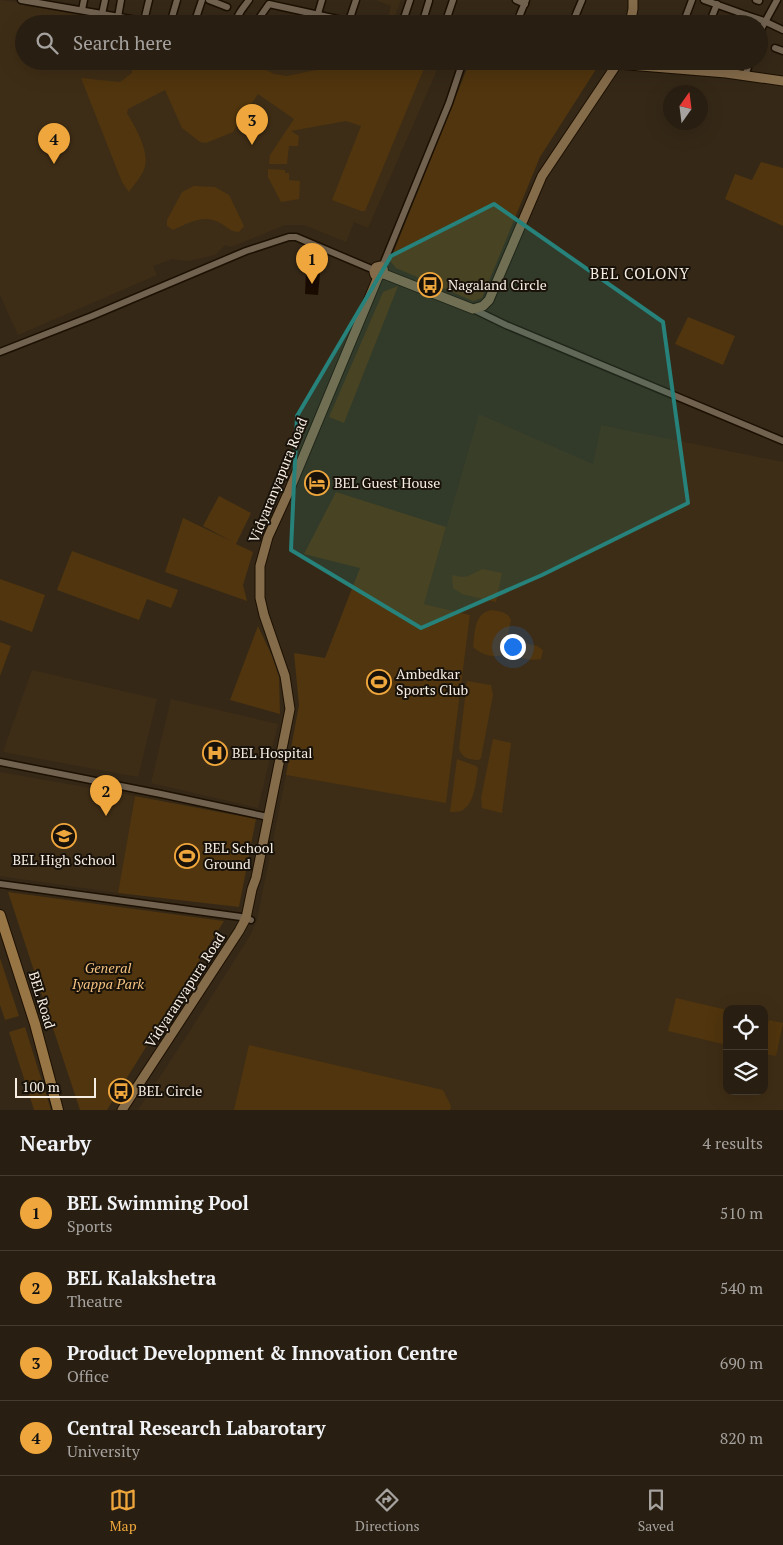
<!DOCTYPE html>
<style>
:root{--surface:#281e11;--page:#342b1f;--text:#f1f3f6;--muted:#a5a29f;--line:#443c31;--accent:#efa73d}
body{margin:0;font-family:"PT Serif",serif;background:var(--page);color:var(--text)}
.controls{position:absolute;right:15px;bottom:15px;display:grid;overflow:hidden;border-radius:10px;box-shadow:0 5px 20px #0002}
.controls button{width:45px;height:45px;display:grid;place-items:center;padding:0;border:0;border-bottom:1px solid var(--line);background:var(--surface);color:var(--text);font:25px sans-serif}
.compass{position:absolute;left:663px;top:85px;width:45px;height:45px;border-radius:50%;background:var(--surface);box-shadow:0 5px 20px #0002;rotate:14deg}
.scale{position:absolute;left:15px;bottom:12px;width:81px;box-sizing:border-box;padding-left:5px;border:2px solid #f7eee3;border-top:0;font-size:14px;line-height:18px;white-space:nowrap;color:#f7eee3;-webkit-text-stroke:4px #18120a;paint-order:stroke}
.you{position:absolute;left:512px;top:646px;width:18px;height:18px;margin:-12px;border:4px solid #fff;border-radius:50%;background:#1a73e8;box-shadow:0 0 0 8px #1a73e833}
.badge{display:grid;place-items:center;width:32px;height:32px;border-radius:50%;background:var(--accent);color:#111;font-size:16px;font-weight:700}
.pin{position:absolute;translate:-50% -41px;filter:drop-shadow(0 1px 2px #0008)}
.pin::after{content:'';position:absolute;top:26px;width:18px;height:15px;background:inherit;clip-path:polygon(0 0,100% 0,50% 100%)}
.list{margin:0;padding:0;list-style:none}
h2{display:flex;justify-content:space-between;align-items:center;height:65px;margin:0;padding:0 20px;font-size:21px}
h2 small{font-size:16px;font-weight:400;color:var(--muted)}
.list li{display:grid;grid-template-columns:32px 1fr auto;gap:15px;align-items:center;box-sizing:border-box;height:75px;padding:0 20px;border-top:1px solid var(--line)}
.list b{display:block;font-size:19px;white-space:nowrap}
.list p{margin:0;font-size:16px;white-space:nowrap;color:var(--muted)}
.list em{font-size:16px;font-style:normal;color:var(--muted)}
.icon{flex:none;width:28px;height:28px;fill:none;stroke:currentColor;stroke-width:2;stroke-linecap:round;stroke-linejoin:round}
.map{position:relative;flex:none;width:783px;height:1110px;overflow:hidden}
.search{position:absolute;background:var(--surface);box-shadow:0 5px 20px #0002;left:15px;right:15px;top:15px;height:55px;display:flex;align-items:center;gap:12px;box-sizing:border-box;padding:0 18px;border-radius:28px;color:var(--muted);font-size:19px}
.sheet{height:365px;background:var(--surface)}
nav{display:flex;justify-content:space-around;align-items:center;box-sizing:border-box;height:70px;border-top:1px solid var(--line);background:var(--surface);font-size:14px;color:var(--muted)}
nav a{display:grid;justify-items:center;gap:2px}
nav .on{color:var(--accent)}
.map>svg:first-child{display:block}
</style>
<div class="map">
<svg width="783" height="1110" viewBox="0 0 783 1110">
<rect width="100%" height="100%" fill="#352817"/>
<g fill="#3e2d16" fill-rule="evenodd">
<polygon points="0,0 39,5 151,24 24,24 24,61 269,61 280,68 313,61 441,61 368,228 354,222 346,242 304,225 285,225 231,247 225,245 215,255 188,261 172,259 153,266 157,275 18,335 0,295"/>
<polygon points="376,0 401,0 392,24 386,24 391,6"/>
<path d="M479,414L593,464L601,425L783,462V1110H138L188,1034L251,934L257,920L286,775L446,802L470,615L424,604ZM727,1009H764V1091H727Z"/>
<polygon points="32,670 157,699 138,777 3,752"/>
<polygon points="171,699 278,724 258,808 151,783"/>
<polygon points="0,772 135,796 118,893 0,876"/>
</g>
<g fill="#50350e">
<path d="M133,61H161V63L201,65L202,61H248L274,74L287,76L360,61H427L365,211H361L332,200L361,126L346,121L291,131L299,136L298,146H289L287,164H269L270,155L294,119L258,94L233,132L206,143L200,142L182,128L165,90L128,109L127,113C136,129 152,154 143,172C139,179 133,186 129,192L122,182L81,78L120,82L132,73Z"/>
<polygon points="470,61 587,61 600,63 540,157 482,298 473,301 396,268 390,261"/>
<polygon points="761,162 783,168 783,226 725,199 735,174 752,180"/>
<polygon points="268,169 285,170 285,173 289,173 289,180 300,181 299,199 281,202 268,177"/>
<path d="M194,186L215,187L229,195L244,226L239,232C231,232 228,228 222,224C205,213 189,223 173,230L167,226V220L182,192Z"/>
<polygon points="398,286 344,423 329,417 383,292"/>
<polygon points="688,317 735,336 723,365 675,344"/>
<polygon points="336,492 446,527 424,604 470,615 446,803 286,775 299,705 294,653 325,658 360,568 304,554"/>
<polygon points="219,496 251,513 236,544 253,552 243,585 247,601 165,572 183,518 233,542 203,526"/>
<polygon points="72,551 178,590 171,608 147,599 139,620 57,590"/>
<path d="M482,569L502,573L496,602L462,594L453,588L452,575C466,579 469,576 482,569Z"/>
<polygon points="0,579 45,595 32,632 0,620"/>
<path d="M491,610C499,611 508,612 511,620L504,655C492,658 482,655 473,647C475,632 474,614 491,610Z"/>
<polygon points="258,626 272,656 279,677 280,714 230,700"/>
<polygon points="0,642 11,646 0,676"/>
<path d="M521,642L537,646L543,650L541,659C531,661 510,659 514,645Z"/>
<path d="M467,681L491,685L493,695L481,758L479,760C470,760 462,758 459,749Z"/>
<polygon points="493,739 511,743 502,813 482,808 481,798"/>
<path d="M457,759L476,766L478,768C476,781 475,802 463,810C459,812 455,812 450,812Z"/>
<polygon points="135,796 256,819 239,907 118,893"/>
<polygon points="8,892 224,921 107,1110 80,1110"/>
<polygon points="0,958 19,1016 5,1020 0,1005"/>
<polygon points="676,998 727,1010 727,1045 668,1031"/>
<polygon points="769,1020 783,1023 776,1056 764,1054 764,1039"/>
<polygon points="25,1027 51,1110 34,1110 9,1032"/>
<polygon points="249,1045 443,1090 451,1106 450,1110 234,1110"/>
</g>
<polygon fill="#190b00" points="306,273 320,274 318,295 305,294"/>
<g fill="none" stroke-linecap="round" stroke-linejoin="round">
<defs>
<g id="street">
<polyline points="21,0 160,24"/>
<polyline points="209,0 227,7"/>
<polyline points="516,0 525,4"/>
<polyline points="704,0 746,15 743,24"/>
<polyline points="756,0 759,1"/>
<polyline points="82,10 84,0"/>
<polyline points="102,14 105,0"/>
<polyline points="746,15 764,21 783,30"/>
<polyline points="118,17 121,0"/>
<polyline points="144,21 149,0"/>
<polyline points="349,21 356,0"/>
<polyline points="555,23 557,24"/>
<polyline points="170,24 177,0"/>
<polyline points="194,24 202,0"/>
<path d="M236,24C236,15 244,7 249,0"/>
<polyline points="255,24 269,4 360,24"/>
<polyline points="315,24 322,0"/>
<polyline points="402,24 410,0"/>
<polyline points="422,24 429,1"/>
<polyline points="445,24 453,0"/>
<polyline points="516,24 526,0"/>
<polyline points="572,24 582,0"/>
<polyline points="683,24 692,0"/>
<polyline points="709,24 717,4"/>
<polyline points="759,33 777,0"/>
<polyline points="775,48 783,51"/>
<polyline points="705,72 706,61"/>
<polyline points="726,73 730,61"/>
<polyline points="745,76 750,61"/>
<polyline points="382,267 449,103 463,61"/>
<polyline points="473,309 506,325 783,441"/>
<polyline points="0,352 92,316 246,251 289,237 296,237 374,270"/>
<polyline points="0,762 161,794 268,817"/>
<polyline points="0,884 241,917 251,920"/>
</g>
<g id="secondary">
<polyline points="630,24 633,9 633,0"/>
<polyline points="617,64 726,73 783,81"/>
<polyline points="384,274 473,309 483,306 489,300 542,176 619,61"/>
<polyline points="378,277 375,275 374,272 376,267 380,266 383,268 384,274"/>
<polyline points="122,1110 239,931 246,918 252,889 256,878 290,709 285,676 264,615 260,598 260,566 268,537 289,491 378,277"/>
</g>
<polyline id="primary" points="0,915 35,1024 58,1110"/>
</defs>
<use href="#street" stroke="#1c1002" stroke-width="9"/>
<use href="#secondary" stroke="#1c1002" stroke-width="11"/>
<use href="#primary" stroke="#1c1002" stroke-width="12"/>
<use href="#street" stroke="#716250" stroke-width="6"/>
<use href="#secondary" stroke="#846b4a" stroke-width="9"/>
<use href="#primary" stroke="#987545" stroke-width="10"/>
</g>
<path fill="#26827a" fill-opacity="0.2" stroke="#26827a" stroke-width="4" stroke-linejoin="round" d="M494,204L663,322L688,503L542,575L421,628L291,550L297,416L391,256Z"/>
<defs>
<symbol id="bus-ring" viewBox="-11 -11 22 22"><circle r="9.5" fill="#18120a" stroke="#efa73d" stroke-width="1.5"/><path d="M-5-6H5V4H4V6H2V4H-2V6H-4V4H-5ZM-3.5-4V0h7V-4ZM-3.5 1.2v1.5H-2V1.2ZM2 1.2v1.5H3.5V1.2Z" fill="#efa73d"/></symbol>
<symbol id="hotel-ring" viewBox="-11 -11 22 22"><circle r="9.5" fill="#18120a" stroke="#efa73d" stroke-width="1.5"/><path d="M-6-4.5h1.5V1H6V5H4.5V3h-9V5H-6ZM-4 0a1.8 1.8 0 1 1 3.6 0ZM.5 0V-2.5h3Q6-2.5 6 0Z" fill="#efa73d"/></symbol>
<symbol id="stadium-ring" viewBox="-11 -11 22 22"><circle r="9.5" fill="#18120a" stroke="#efa73d" stroke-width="1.5"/><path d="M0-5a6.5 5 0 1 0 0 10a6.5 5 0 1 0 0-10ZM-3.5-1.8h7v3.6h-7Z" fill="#efa73d"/></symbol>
<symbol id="hospital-ring" viewBox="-11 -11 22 22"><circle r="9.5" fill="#18120a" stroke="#efa73d" stroke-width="1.5"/><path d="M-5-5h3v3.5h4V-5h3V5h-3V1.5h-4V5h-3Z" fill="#efa73d"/></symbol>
<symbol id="school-ring" viewBox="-11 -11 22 22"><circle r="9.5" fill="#18120a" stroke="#efa73d" stroke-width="1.5"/><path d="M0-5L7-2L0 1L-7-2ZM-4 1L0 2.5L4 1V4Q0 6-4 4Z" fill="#efa73d"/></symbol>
</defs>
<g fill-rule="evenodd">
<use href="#bus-ring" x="416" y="271" width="28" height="28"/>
<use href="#hotel-ring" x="303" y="469" width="28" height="28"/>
<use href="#stadium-ring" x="365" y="668" width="28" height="28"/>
<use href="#hospital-ring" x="201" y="739" width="28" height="28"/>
<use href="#school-ring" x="50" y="822" width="28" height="28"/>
<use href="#stadium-ring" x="173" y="842" width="28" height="28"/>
<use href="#bus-ring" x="107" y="1077" width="28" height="28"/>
</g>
<g text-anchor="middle" stroke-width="4" stroke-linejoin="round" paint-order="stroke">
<g font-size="14" fill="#f7eee3" stroke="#18120a" text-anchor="start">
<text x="448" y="290">Nagaland Circle</text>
<text x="334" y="488">BEL Guest House</text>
<text x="396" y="679">Ambedkar<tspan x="396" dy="16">Sports Club</tspan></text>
<text x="232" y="758">BEL Hospital</text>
<text x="204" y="853">BEL School<tspan x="204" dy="16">Ground</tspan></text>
<text x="64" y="865" text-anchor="middle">BEL High School</text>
<text x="138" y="1096">BEL Circle</text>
</g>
<g font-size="14" fill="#f7eee3" stroke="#18120a">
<text transform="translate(278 480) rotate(-68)" y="5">Vidyaranyapura Road</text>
<text transform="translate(185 990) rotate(-57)" y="5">Vidyaranyapura Road</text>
<text transform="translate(42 1000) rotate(73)" y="5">BEL Road</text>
</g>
<g font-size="14" font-style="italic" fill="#f6c381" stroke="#18120a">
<text x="108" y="973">General<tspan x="108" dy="16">Iyappa Park</tspan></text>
</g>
<g font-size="15" letter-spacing="1" fill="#f7eee3" stroke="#18120a">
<text x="640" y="279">BEL COLONY</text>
</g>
</g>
</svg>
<div class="controls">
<button><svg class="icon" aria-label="locate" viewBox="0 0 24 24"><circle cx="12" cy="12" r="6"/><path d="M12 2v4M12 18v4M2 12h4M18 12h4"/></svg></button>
<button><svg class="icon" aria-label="layers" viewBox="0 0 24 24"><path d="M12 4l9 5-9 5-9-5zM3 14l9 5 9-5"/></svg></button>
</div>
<svg class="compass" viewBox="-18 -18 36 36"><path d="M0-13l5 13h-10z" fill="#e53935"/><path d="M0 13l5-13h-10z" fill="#a5a29f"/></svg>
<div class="scale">100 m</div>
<div class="you"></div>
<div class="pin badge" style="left:312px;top:284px">1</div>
<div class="pin badge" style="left:106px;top:816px">2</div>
<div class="pin badge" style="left:252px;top:145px">3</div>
<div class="pin badge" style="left:54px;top:164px">4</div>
<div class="search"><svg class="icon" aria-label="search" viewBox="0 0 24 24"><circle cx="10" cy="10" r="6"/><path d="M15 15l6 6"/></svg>Search here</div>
</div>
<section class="sheet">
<h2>Nearby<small>4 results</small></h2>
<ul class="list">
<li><span class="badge">1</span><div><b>BEL Swimming Pool</b><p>Sports</p></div><em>510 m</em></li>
<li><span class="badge">2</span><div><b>BEL Kalakshetra</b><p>Theatre</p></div><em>540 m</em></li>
<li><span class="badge">3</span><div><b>Product Development &amp; Innovation Centre</b><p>Office</p></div><em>690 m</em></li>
<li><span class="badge">4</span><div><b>Central Research Labarotary</b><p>University</p></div><em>820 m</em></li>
</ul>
</section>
<nav>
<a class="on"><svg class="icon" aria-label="map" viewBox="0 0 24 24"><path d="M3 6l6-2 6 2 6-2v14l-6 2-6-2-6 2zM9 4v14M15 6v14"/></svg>Map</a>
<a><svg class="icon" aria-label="directions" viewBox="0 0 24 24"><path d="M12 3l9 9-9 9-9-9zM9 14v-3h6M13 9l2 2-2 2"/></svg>Directions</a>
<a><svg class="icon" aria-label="saved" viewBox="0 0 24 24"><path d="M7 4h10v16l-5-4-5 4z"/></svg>Saved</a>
</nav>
